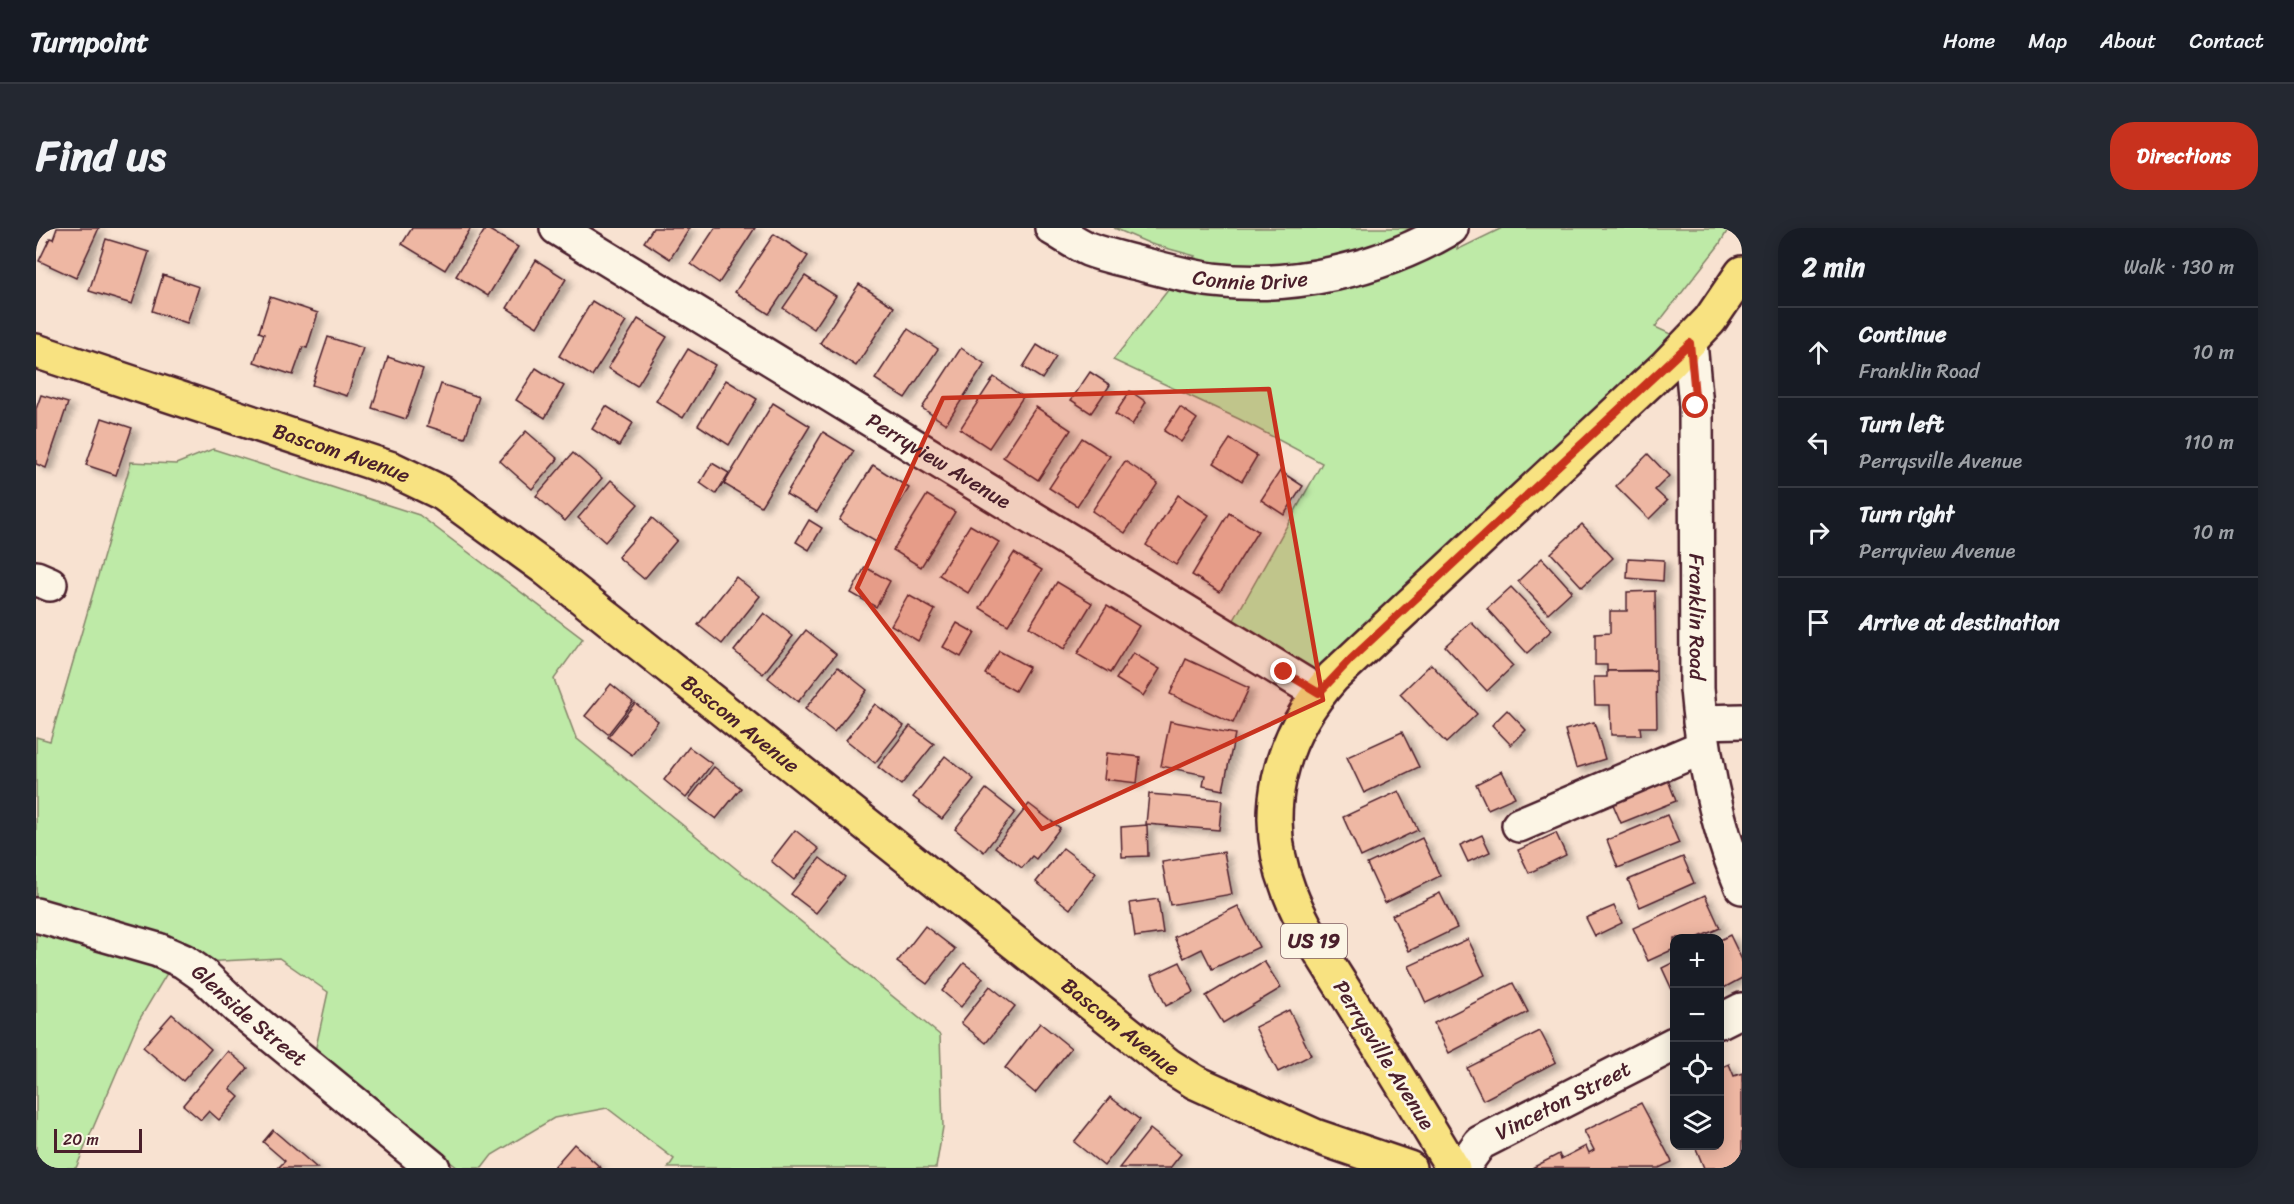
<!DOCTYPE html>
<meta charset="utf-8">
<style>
:root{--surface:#171b24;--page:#242831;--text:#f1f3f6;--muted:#9ea1a6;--line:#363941;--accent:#c8321e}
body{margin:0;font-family:Sriracha,sans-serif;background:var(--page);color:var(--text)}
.controls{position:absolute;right:18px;bottom:18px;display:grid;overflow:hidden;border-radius:12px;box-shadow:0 3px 15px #0003}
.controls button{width:54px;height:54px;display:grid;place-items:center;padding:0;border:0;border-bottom:2px solid var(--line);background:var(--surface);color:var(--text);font:30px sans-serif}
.scale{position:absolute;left:18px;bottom:15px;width:88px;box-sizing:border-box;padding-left:6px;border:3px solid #4a1f2b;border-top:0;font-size:16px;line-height:21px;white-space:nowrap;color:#4a1f2b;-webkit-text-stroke:4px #fcf5e5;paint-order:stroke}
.stop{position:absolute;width:18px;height:18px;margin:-14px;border:4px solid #c8321e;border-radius:50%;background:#fff}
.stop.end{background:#c8321e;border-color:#fff;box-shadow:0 2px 6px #0008}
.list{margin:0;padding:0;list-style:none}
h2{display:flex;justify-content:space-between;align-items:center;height:78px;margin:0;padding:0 24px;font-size:26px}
h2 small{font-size:20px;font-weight:400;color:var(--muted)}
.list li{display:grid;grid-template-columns:39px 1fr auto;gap:18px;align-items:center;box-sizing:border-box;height:90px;padding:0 24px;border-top:2px solid var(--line)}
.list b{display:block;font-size:22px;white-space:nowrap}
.list p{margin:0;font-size:20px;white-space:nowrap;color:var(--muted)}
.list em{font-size:20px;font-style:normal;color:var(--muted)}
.icon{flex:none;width:33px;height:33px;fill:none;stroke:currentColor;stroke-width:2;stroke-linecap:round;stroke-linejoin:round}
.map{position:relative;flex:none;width:1706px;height:940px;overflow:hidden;border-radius:24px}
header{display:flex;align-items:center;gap:36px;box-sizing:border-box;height:84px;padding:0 30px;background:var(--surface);border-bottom:2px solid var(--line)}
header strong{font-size:28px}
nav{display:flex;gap:33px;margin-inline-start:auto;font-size:21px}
.intro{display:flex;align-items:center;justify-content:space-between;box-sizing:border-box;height:144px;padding:0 36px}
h1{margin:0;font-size:42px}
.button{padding:15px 27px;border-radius:24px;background:var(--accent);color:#fff;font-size:21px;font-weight:700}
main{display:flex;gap:36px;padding:0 36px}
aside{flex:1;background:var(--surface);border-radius:24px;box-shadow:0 3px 15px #0003}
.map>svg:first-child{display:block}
</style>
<header>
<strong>Turnpoint</strong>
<nav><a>Home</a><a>Map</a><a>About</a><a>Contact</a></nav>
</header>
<div class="intro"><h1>Find us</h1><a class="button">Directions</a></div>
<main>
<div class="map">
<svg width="1706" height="940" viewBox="0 0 1706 940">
<defs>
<filter id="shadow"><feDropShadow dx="6" dy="4" stdDeviation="3" flood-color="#0004"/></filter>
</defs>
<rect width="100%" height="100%" fill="#f8e2d1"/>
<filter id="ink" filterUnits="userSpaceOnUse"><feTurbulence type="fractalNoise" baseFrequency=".0167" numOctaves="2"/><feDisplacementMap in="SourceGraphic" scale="12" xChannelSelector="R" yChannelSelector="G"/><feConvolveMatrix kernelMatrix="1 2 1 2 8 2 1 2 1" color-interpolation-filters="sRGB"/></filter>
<g filter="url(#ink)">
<g fill="#beeaa7" stroke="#848469" stroke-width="1.5">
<polygon points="1078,0 1426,0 1421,22 1466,0 1693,0 1683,17 1619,99 1654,115 1283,465 1189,408 1286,235 1203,191 1077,132 1159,28 1115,16"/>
<polygon points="177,221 383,287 547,411 518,451 540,510 904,807 907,899 900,940 632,940 638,931 571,880 518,890 456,927 446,940 422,940 278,828 292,764 243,730 167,734 0,673 0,509 14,513 95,234 140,236"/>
<polygon points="0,698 133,742 103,792 40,940 0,940"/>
</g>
<g fill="#eeb7a3" stroke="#4a1f2b" stroke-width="1.5" filter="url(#shadow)">
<polygon points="21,0 63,0 40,50 3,33 14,10 17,11"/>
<polygon points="376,0 435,0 409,42 366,16"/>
<polygon points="450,0 482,19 452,68 420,48"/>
<polygon points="617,0 654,0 634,31 608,14"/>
<polygon points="679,0 719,0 683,55 655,36"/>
<polygon points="738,6 772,28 733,86 699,64"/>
<polygon points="70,11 113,24 96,76 53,63"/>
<polygon points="500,32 530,51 501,99 471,80"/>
<polygon points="127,47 163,59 151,95 116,83"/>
<polygon points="769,48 800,68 778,101 747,80"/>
<polygon points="823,56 858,79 820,138 784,115"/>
<polygon points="234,69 282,85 271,120 267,119 257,147 218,134 228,106 223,104"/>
<polygon points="556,73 590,94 556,148 523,128"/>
<polygon points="602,91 631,109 601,158 572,140"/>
<polygon points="872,101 902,121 869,170 839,151"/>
<polygon points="292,109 327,120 311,168 276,157"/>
<polygon points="1001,117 1020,129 1006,151 987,139"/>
<polygon points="925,120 949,136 910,196 886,180"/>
<polygon points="652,121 679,137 647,190 620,173"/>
<polygon points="352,129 387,141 370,191 336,180"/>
<polygon points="500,140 528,158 509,190 480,172"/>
<polygon points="1054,144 1074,157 1055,185 1035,172"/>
<polygon points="958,149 987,169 953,220 924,201"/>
<polygon points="690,152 721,171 693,217 662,197"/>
<polygon points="405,156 443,169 429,210 391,198"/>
<polygon points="1094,163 1110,174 1096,197 1079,186"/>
<polygon points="5,167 32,175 10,240 0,236 0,181"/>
<polygon points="737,175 774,198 725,278 688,256"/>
<polygon points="570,178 597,195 583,218 556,201"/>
<polygon points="1000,179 1035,202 1002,252 967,229"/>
<polygon points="1144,179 1161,191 1145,214 1128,203"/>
<polygon points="66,190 96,200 80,247 50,237"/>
<polygon points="490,203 522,231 496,261 464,233"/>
<polygon points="787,204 818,223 781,284 750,266"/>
<polygon points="1046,210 1074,228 1041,278 1013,260"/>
<polygon points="1194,211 1221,228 1206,253 1178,235"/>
<polygon points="537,225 566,250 529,293 500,268"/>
<polygon points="1612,226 1633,248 1619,262 1631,273 1613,291 1580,258"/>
<polygon points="1089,233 1122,255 1089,305 1056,283"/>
<polygon points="676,235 693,245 680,266 664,255"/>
<polygon points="837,237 873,260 840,314 803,292"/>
<polygon points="1244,243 1267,258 1248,287 1225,272"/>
<polygon points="575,252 602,276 569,314 542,290"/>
<polygon points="891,267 919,284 885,339 857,322"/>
<polygon points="1142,267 1173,287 1140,337 1110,317"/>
<polygon points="1193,285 1222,303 1184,364 1156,347"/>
<polygon points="616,290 641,312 608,351 582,329"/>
<polygon points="773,292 786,300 773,322 760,314"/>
<polygon points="1546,296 1577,330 1546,359 1515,325"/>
<polygon points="934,297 963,314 932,365 903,347"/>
<polygon points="978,325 1006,342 972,397 944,380"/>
<polygon points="1506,330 1536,363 1512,385 1482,353"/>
<polygon points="1592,330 1628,332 1627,353 1591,350"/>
<polygon points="829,339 854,353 840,379 815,365"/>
<polygon points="700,349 724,368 686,416 662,397"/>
<polygon points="1021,354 1056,375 1028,421 993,399"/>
<polygon points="1475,359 1516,402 1491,425 1451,381"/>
<polygon points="1619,363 1620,442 1571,443 1571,437 1559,437 1559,406 1574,405 1574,383 1591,383 1591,364"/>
<polygon points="872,367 899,382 882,413 855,397"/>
<polygon points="1071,378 1103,398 1074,445 1041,426"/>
<polygon points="728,385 757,408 727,446 698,423"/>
<polygon points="1435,394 1477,438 1451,463 1409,418"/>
<polygon points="921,395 939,405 925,429 907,419"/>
<polygon points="770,402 800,426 762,474 732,450"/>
<polygon points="963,423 993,439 979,463 949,446"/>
<polygon points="1097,425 1124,441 1107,468 1080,451"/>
<polygon points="1150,431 1213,460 1197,495 1134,466"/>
<polygon points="1395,436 1441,486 1410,515 1364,466"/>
<polygon points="802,439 831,462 798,504 769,481"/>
<polygon points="1571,443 1620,443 1621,499 1604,499 1605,507 1575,507 1574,477 1559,477 1558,449 1571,449"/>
<polygon points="575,456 597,474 572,506 549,488"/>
<polygon points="599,475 622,493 596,527 572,509"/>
<polygon points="839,476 868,498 839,535 810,512"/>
<polygon points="1471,482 1490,502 1475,517 1456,497"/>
<polygon points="1134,493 1199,506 1187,562 1167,558 1169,547 1125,538"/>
<polygon points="1558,494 1569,531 1540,540 1529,502"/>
<polygon points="874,498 898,516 865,557 842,539"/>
<polygon points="1366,504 1383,539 1328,565 1311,529"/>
<polygon points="653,519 676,536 650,570 628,552"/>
<polygon points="1071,525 1104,529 1101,555 1068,551"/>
<polygon points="909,528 938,551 906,591 877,569"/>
<polygon points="678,539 705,560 680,591 653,571"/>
<polygon points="1466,543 1479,569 1452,581 1440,556"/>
<polygon points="1629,544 1640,573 1585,595 1573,567"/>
<polygon points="950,561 979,584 948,624 919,601"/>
<polygon points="1363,563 1382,602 1325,629 1307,589"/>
<polygon points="1113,566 1186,572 1183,602 1110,596"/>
<polygon points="993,576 1024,600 1000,631 996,628 986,640 959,619"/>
<polygon points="1631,587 1643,615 1582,640 1571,612"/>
<polygon points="1111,597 1112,628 1086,629 1085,599"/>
<polygon points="759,602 783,621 758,652 735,633"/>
<polygon points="1520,605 1530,627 1493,645 1482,622"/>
<polygon points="1446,607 1454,624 1432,634 1424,617"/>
<polygon points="1386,610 1404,648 1349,675 1331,636"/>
<polygon points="1027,620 1060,645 1034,681 1000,654"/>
<polygon points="1188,624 1196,666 1134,677 1126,634"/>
<polygon points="1647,629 1658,655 1604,679 1592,652"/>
<polygon points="784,630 809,649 780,685 755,666"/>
<polygon points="1404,665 1421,700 1373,723 1356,687"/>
<polygon points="1669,667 1684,700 1661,710 1638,710 1638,721 1612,733 1597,700"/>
<polygon points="1122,671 1127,705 1099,709 1094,675"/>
<polygon points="1202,678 1223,719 1176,741 1166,721 1148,730 1138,709"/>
<polygon points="1578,678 1586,695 1559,708 1550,690"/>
<polygon points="889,698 919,721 891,756 861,734"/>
<polygon points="1694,707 1706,732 1706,750 1684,762 1684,712"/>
<polygon points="1432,711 1449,747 1390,775 1373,738"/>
<polygon points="1228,733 1245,760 1187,795 1170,768"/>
<polygon points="1144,734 1158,764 1130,778 1116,747"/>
<polygon points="1638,734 1638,766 1626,740"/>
<polygon points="928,735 947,750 925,779 906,763"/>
<polygon points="1477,755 1492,784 1413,825 1398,795"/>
<polygon points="954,758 979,778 950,815 925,795"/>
<polygon points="1253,782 1275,827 1242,844 1219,799"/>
<polygon points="136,786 175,821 147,853 107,819"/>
<polygon points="1004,795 1035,820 999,865 969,840"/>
<polygon points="1504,803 1520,834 1447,872 1431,840"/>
<polygon points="192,823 212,840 194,861 203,869 183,892 173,883 165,892 147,877"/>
<polygon points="1693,836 1698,848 1706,845 1706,940 1668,940 1659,918 1684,918 1684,840"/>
<polygon points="1074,869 1104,892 1068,938 1038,914"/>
<polygon points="1605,875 1636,934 1623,940 1496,940 1523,926 1525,931 1550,918 1553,925 1558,922 1548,903"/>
<polygon points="1114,901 1145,926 1134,940 1083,940"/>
<polygon points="237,902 281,940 242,940 249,933 227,914"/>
<polygon points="538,916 565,940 517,940"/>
</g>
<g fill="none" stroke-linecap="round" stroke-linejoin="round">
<defs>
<g id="minor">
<path id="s1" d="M521,0L1283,465"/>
<path id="s2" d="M1016,0C1028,7 1040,16 1052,21C1070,28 1091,32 1109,37C1132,43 1154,49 1177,52C1257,62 1345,41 1415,0"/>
<path id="s3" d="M1654,115L1660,178L1661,461C1667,529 1679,595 1706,659"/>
<polyline points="0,350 14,356"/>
<polyline points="1664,494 1706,493"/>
<polyline points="1483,597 1667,519"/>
<path id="s4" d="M0,687L122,722L147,733L167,747L201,779L397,940"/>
<polyline points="1684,793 1706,782"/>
<path id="s5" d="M1426,940L1444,915L1638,816"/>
</g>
<g id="major">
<path id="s6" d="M0,123L356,241L406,265L509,340L1132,837L1159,854L1279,908L1373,940"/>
<path d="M1417,940C1385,887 1353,834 1320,781C1297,743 1269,705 1253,663C1223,586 1243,509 1297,449L1630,138L1674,92L1706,45"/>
</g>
</defs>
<use href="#minor" stroke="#4a1f2b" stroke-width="38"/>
<use href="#major" stroke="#4a1f2b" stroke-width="38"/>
<use href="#minor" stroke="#fcf5e5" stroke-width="33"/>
<use href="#major" stroke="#f8e281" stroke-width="33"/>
</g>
</g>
<g fill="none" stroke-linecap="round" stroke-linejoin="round" filter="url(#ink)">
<polyline stroke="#c8321e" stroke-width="8" points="1248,444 1283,465 1315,431 1654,115 1660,178"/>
</g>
<path fill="#c8321e" fill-opacity="0.2" stroke="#c8321e" stroke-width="4.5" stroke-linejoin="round" d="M1233,161L1287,472L1006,601L821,360L907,170Z"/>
<g text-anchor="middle" stroke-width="5" stroke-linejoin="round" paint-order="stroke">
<rect fill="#fcf5e5" stroke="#7f5f63" stroke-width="1.5" x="1245" y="696" width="66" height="34" rx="4.5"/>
<g font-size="20" font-weight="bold" fill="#4a1f2b">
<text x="1278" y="720">US 19</text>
</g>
<g font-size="21" fill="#4a1f2b" stroke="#fcf5e5">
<text dy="7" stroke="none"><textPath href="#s2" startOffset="208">Connie Drive</textPath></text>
<text dy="7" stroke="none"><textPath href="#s6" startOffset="322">Bascom Avenue</textPath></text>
<text dy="7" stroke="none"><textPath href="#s1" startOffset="447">Perryview Avenue</textPath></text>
<text dy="7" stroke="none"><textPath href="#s3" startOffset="274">Franklin Road</textPath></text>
<text dy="7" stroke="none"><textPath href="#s6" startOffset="808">Bascom Avenue</textPath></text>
<text dy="7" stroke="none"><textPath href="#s4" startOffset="240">Glenside Street</textPath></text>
<text dy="7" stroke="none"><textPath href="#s6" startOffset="1294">Bascom Avenue</textPath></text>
<text transform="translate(1348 827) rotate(58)" y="7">Perrysville Avenue</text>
<text dy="7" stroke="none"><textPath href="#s5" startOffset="124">Vinceton Street</textPath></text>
</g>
</g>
</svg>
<div class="controls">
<button>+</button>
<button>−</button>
<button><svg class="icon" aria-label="locate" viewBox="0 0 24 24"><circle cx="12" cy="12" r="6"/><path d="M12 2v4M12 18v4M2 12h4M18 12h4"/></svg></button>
<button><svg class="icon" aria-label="layers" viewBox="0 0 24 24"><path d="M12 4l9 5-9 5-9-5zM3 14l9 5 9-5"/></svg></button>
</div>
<div class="scale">20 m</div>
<div class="stop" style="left:1660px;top:178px"></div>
<div class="stop end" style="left:1248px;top:444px"></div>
</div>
<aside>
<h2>2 min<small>Walk · 130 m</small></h2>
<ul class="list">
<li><svg class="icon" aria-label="ahead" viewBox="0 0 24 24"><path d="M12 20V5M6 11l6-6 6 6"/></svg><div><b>Continue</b><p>Franklin Road</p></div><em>10 m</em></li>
<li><svg class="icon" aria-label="left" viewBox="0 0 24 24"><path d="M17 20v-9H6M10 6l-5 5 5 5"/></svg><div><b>Turn left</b><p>Perrysville Avenue</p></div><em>110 m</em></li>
<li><svg class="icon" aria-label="right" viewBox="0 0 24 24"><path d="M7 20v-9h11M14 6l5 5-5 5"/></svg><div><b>Turn right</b><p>Perryview Avenue</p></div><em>10 m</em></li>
<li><svg class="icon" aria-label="arrive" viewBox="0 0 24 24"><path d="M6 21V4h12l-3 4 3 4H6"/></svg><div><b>Arrive at destination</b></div></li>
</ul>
</aside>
</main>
